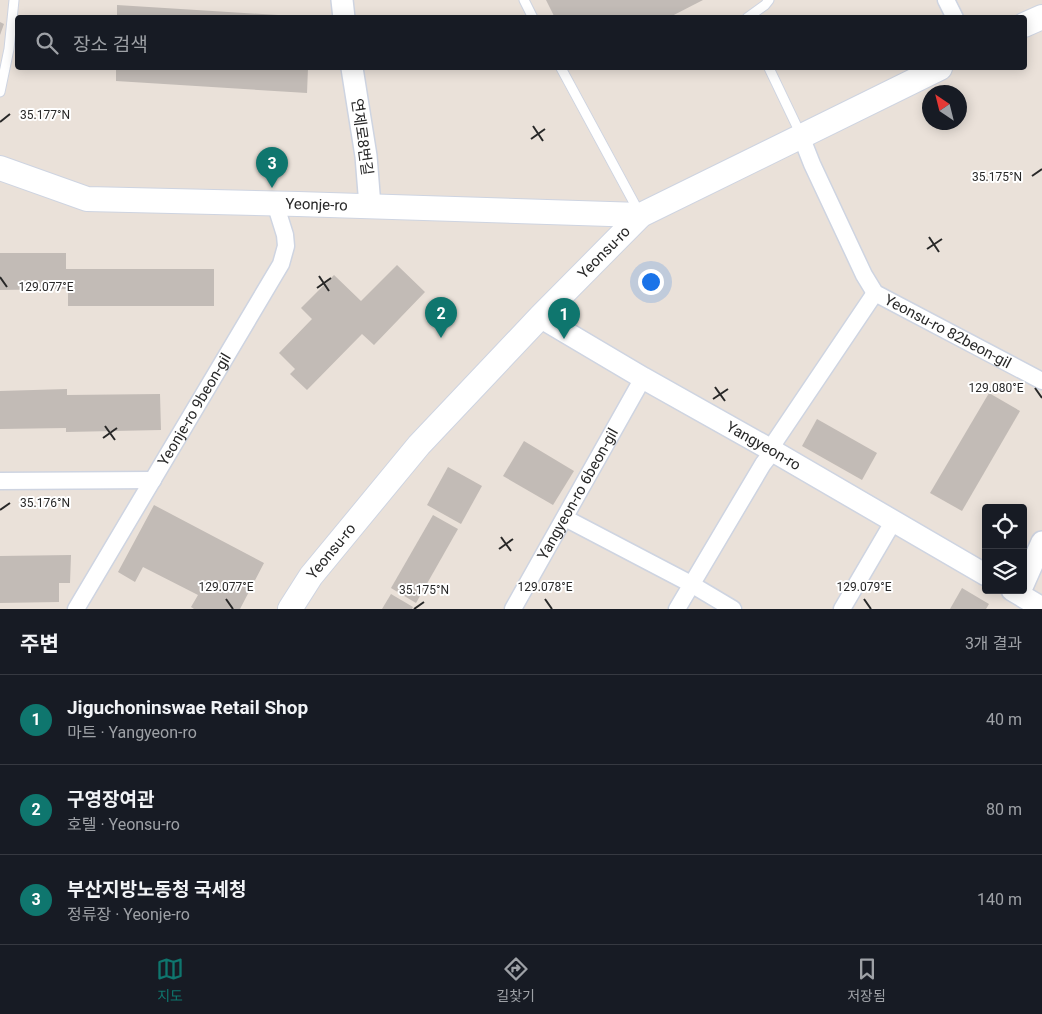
<!DOCTYPE html>
<html lang="ko">
<meta charset="utf-8">
<style>
:root{--surface:#171b24;--page:#242831;--text:#f1f3f6;--muted:#9ea1a6;--line:#363941;--accent:#0f766e}
body{margin:0;font-family:Roboto,"Noto Sans KR",sans-serif;background:var(--page);color:var(--text)}
.controls{position:absolute;right:15px;bottom:15px;display:grid;overflow:hidden;border-radius:5px;box-shadow:0 2px 12px #0003}
.controls button{width:45px;height:45px;display:grid;place-items:center;padding:0;border:0;border-bottom:1px solid var(--line);background:var(--surface);color:var(--text);font:25px sans-serif}
.compass{position:absolute;left:922px;top:85px;width:45px;height:45px;border-radius:50%;background:var(--surface);box-shadow:0 2px 12px #0003;rotate:325deg}
.you{position:absolute;left:650px;top:281px;width:18px;height:18px;margin:-12px;border:4px solid #fff;border-radius:50%;background:#1a73e8;box-shadow:0 0 0 8px #1a73e833}
.badge{display:grid;place-items:center;width:32px;height:32px;border-radius:50%;background:var(--accent);color:#fff;font-size:16px;font-weight:700}
.pin{position:absolute;translate:-50% -41px;filter:drop-shadow(0 1px 2px #0008)}
.pin::after{content:'';position:absolute;top:26px;width:18px;height:15px;background:inherit;clip-path:polygon(0 0,100% 0,50% 100%)}
.list{margin:0;padding:0;list-style:none}
h2{display:flex;justify-content:space-between;align-items:center;height:65px;margin:0;padding:0 20px;font-size:21px}
h2 small{font-size:16px;font-weight:400;color:var(--muted)}
.list li{display:grid;grid-template-columns:32px 1fr auto;gap:15px;align-items:center;box-sizing:border-box;height:90px;padding:0 20px;border-top:1px solid var(--line)}
.list b{display:block;font-size:19px;white-space:nowrap}
.list p{margin:0;font-size:16px;white-space:nowrap;color:var(--muted)}
.list em{font-size:16px;font-style:normal;color:var(--muted)}
.icon{flex:none;width:28px;height:28px;fill:none;stroke:currentColor;stroke-width:2;stroke-linecap:round;stroke-linejoin:round}
.map{position:relative;flex:none;width:1042px;height:609px;overflow:hidden}
.search{position:absolute;background:var(--surface);box-shadow:0 2px 12px #0003;left:15px;right:15px;top:15px;height:55px;display:flex;align-items:center;gap:12px;box-sizing:border-box;padding:0 18px;border-radius:5px;color:var(--muted);font-size:19px}
.sheet{height:335px;background:var(--surface)}
nav{display:flex;justify-content:space-around;align-items:center;box-sizing:border-box;height:70px;border-top:1px solid var(--line);background:var(--surface);font-size:14px;color:var(--muted)}
nav a{display:grid;justify-items:center;gap:2px}
nav .on{color:var(--accent)}
.map>svg:first-child{display:block}
</style>
<div class="map">
<svg width="1042" height="609" viewBox="0 0 1042 609">
<rect width="100%" height="100%" fill="#eae1d9"/>
<g fill="#c2bbb6">
<polygon points="546,0 703,0 668,18 555,18"/>
<polygon points="117,5 294,16 294,18 117,18"/>
<polygon points="0,22 4,24 0,35"/>
<polygon points="116,68 308,68 307,93 116,81"/>
<polygon points="0,253 66,253 66,269 214,269 214,306 68,306 68,289 0,290"/>
<polygon points="397,265 425,292 374,345 362,334 307,390 290,374 295,369 279,353 312,319 301,308 334,275 361,301"/>
<polygon points="67,389 67,395 160,394 161,430 66,432 66,428 0,429 0,391"/>
<polygon points="989,393 1020,411 962,511 930,493"/>
<polygon points="817,419 877,453 862,480 802,446"/>
<polygon points="524,441 574,471 553,505 503,476"/>
<polygon points="448,467 482,486 461,524 427,505"/>
<polygon points="154,505 264,563 240,609 194,609 191,607 198,595 143,567 135,582 118,572"/>
<polygon points="433,515 458,529 416,603 391,588"/>
<polygon points="71,555 70,583 59,583 59,602 0,603 0,556"/>
<polygon points="962,588 989,604 986,609 950,609"/>
<polygon points="391,594 413,607 412,609 382,609"/>
</g>
<g fill="none" stroke-linecap="round" stroke-linejoin="round">
<defs>
<g id="service">
<polyline points="524,0 533,18"/>
<polyline points="747,18 765,5 769,0"/>
<polyline points="561,68 639,212"/>
<polyline points="769,68 801,135"/>
<polyline points="0,92 9,49 14,0"/>
</g>
<g id="minor">
<polyline points="946,0 955,18"/>
<path id="s1" d="M801,136L812,164L864,275L875,293L1042,381"/>
<polyline points="0,481 153,480"/>
<polyline points="565,518 691,584 733,609"/>
<path id="s2" d="M76,609L281,264L286,246L285,235L275,203"/>
<path id="s3" d="M513,609L643,378"/>
<polyline points="677,609 763,464 773,451 776,440 875,293"/>
<polyline points="842,609 893,522"/>
</g>
<g id="tertiary">
<polyline points="342,0 344,18"/>
<polyline points="352,68 366,156 370,206"/>
<path id="s4" d="M540,317L643,378L773,451L986,575"/>
<polyline points="1023,585 1042,542"/>
<polyline points="1012,590 1042,608"/>
</g>
<g id="secondary">
<polyline points="1024,25 1042,17"/>
<path id="s5" d="M0,168L87,199L298,204L641,215"/>
<path id="s6" d="M290,609L311,576L419,445L540,317L641,215L940,68"/>
</g>
</defs>
<use href="#service" stroke="#ced4e1" stroke-width="11"/>
<use href="#minor" stroke="#ced4e1" stroke-width="19"/>
<use href="#tertiary" stroke="#ced4e1" stroke-width="24"/>
<use href="#secondary" stroke="#ced4e1" stroke-width="26"/>
<use href="#service" stroke="#fff" stroke-width="9"/>
<use href="#minor" stroke="#fff" stroke-width="16"/>
<use href="#tertiary" stroke="#fff" stroke-width="21"/>
<use href="#secondary" stroke="#fff" stroke-width="24"/>
</g>
<path fill="none" stroke="#282828" stroke-width="2" d="M0,122L10,114M533,126L543,141M531,139L545,129M1032,176L1042,169M929,237L939,252M927,249L942,239M319,276L329,291M0,277L7,287M317,288L331,278M715,387L725,401M1035,388L1042,398M713,399L728,389M105,426L115,440M103,438L117,428M0,510L10,503M501,537L511,551M499,549L513,539M226,599L233,609M545,599L552,609M864,599L871,609M414,609L424,602"/>
<g text-anchor="middle" stroke-width="4" stroke-linejoin="round" paint-order="stroke">
<g font-size="15" fill="#282828" stroke="#fff">
<text transform="translate(362 137) rotate(82)" y="5">연제로8번길</text>
<text dy="5" stroke="none"><textPath href="#s5" startOffset="322">Yeonje-ro</textPath></text>
<text dy="5" stroke="none"><textPath href="#s6" startOffset="476">Yeonsu-ro</textPath></text>
<text dy="5" stroke="none"><textPath href="#s1" startOffset="256">Yeonsu-ro 82beon-gil</textPath></text>
<text dy="5" stroke="none"><textPath href="#s2" startOffset="232">Yeonje-ro 9beon-gil</textPath></text>
<text dy="5" stroke="none"><textPath href="#s4" startOffset="258">Yangyeon-ro</textPath></text>
<text dy="5" stroke="none"><textPath href="#s3" startOffset="132">Yangyeon-ro 6beon-gil</textPath></text>
<text dy="5" stroke="none"><textPath href="#s6" startOffset="71">Yeonsu-ro</textPath></text>
</g>
</g>
<g font-size="12" text-anchor="middle" fill="#282828" stroke="#fff" stroke-width="4" stroke-linejoin="round" paint-order="stroke">
<text x="45" y="119">35.177°N</text>
<text x="997" y="181">35.175°N</text>
<text x="46" y="291">129.077°E</text>
<text x="996" y="392">129.080°E</text>
<text x="45" y="507">35.176°N</text>
<text x="226" y="591">129.077°E</text>
<text x="545" y="591">129.078°E</text>
<text x="864" y="591">129.079°E</text>
<text x="424" y="594">35.175°N</text>
</g>
</svg>
<div class="controls">
<button><svg class="icon" aria-label="locate" viewBox="0 0 24 24"><circle cx="12" cy="12" r="6"/><path d="M12 2v4M12 18v4M2 12h4M18 12h4"/></svg></button>
<button><svg class="icon" aria-label="layers" viewBox="0 0 24 24"><path d="M12 4l9 5-9 5-9-5zM3 14l9 5 9-5"/></svg></button>
</div>
<svg class="compass" viewBox="-18 -18 36 36"><path d="M0-13l5 13h-10z" fill="#e53935"/><path d="M0 13l5-13h-10z" fill="#9ea1a6"/></svg>
<div class="you"></div>
<div class="pin badge" style="left:564px;top:339px">1</div>
<div class="pin badge" style="left:441px;top:338px">2</div>
<div class="pin badge" style="left:272px;top:188px">3</div>
<div class="search"><svg class="icon" aria-label="search" viewBox="0 0 24 24"><circle cx="10" cy="10" r="6"/><path d="M15 15l6 6"/></svg>장소 검색</div>
</div>
<section class="sheet">
<h2>주변<small>3개 결과</small></h2>
<ul class="list">
<li><span class="badge">1</span><div><b>Jiguchoninswae Retail Shop</b><p>마트 · Yangyeon-ro</p></div><em>40 m</em></li>
<li><span class="badge">2</span><div><b>구영장여관</b><p>호텔 · Yeonsu-ro</p></div><em>80 m</em></li>
<li><span class="badge">3</span><div><b>부산지방노동청 국세청</b><p>정류장 · Yeonje-ro</p></div><em>140 m</em></li>
</ul>
</section>
<nav>
<a class="on"><svg class="icon" aria-label="map" viewBox="0 0 24 24"><path d="M3 6l6-2 6 2 6-2v14l-6 2-6-2-6 2zM9 4v14M15 6v14"/></svg>지도</a>
<a><svg class="icon" aria-label="directions" viewBox="0 0 24 24"><path d="M12 3l9 9-9 9-9-9zM9 14v-3h6M13 9l2 2-2 2"/></svg>길찾기</a>
<a><svg class="icon" aria-label="saved" viewBox="0 0 24 24"><path d="M7 4h10v16l-5-4-5 4z"/></svg>저장됨</a>
</nav>
